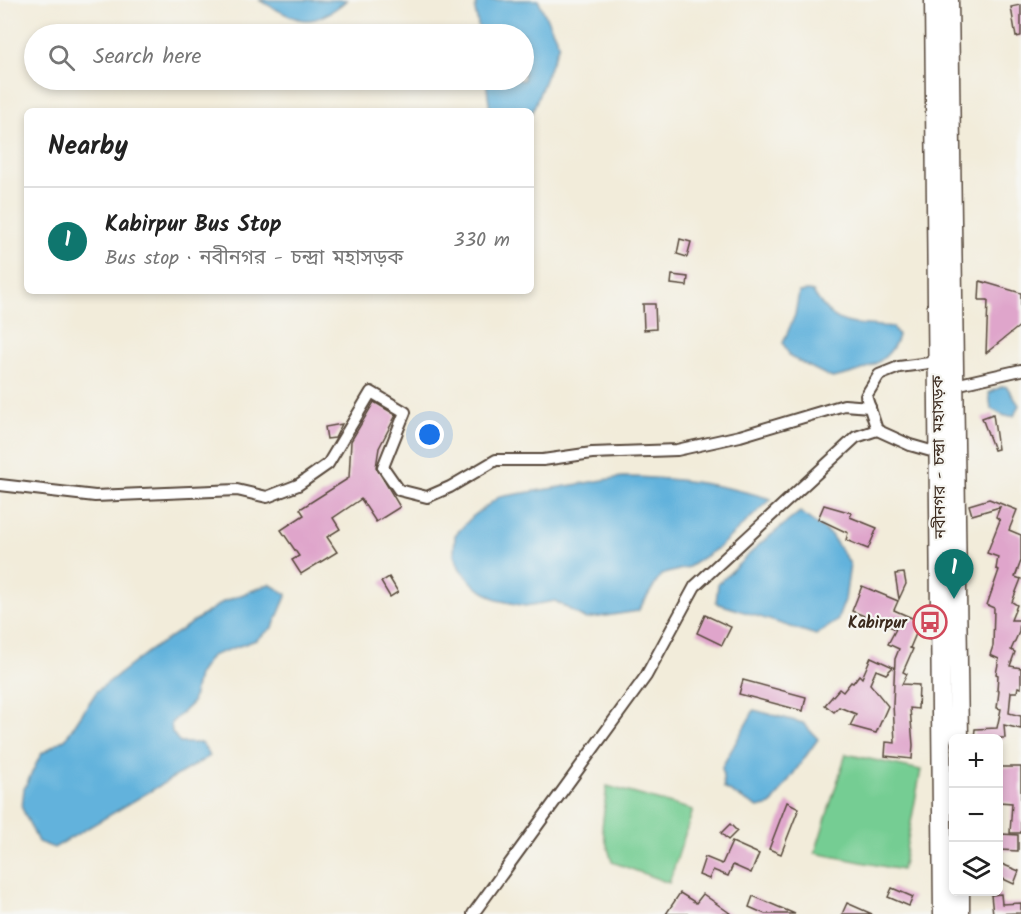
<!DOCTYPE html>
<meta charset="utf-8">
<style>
:root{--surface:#fff;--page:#f6f6f6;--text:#222;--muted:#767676;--line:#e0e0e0;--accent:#0f766e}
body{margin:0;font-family:Kalam,"Noto Sans Bengali",sans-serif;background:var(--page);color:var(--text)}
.controls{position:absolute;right:18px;bottom:18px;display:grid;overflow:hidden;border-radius:9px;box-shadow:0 3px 9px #0003}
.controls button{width:54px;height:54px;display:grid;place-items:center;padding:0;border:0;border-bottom:2px solid var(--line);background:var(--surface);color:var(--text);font:30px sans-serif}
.you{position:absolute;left:430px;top:435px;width:21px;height:21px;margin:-15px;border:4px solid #fff;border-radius:50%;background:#1a73e8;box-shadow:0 0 0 9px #1a73e833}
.badge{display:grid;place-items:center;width:39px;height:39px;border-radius:50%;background:var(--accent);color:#fff;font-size:20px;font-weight:700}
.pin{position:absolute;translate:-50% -50px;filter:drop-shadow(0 2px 3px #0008)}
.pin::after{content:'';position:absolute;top:32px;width:21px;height:18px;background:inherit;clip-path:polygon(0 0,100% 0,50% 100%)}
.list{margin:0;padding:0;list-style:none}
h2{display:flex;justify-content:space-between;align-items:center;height:78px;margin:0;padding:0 24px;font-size:26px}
h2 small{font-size:20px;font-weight:400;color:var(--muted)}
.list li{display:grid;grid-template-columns:39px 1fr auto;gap:18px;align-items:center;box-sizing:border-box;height:108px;padding:0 24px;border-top:2px solid var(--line)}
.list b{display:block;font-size:22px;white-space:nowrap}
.list p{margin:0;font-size:20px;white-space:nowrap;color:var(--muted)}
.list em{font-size:20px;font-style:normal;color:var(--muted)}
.icon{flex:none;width:33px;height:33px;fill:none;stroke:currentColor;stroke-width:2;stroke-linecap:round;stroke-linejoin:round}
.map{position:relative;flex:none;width:1021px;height:914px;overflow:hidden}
.search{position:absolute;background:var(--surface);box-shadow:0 3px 9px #0003;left:24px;top:24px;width:510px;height:66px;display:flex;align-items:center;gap:15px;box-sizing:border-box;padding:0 21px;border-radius:33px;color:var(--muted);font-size:22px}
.panel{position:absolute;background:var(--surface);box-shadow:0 3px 9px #0003;left:24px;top:108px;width:510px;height:186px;border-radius:9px}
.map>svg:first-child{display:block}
</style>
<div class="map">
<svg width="1021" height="914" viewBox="0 0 1021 914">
<rect width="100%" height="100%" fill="#f6f6f2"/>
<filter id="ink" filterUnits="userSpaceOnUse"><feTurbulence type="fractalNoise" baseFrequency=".0167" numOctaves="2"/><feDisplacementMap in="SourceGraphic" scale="12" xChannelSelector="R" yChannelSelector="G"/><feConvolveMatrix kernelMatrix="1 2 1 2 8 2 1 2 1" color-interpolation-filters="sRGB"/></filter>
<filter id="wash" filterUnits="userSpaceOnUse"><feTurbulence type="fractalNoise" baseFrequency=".008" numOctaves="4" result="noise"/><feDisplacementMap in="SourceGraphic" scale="24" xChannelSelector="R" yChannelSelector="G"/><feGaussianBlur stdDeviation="1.35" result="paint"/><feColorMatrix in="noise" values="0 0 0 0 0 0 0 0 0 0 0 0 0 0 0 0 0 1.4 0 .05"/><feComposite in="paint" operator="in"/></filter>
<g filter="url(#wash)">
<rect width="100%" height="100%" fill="#f2ecda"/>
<g fill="#74cd93" stroke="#587c58" stroke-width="1.5">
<polygon points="846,754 921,770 902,870 815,853"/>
<polygon points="607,786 693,810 669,883 612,862 602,828"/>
</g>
<g fill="#62b2dc" stroke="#4e6e7d" stroke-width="1.5">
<path d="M259,0H347C309,32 298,21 259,0Z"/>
<polygon points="477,0 538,0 559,44 531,115 531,111 490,110 486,80 524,80 524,34 480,34 475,10"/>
<path d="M808,291L813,292C837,331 852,322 893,327L898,335C891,364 858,373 832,378L790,357L783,343L795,315L799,292Z"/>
<polygon points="1003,386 1007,387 1019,405 1014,416 1005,416 991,409 989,393"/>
<path d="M622,477C674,477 721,484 771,499L718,548L689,567L661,575L638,611L586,619L555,601L525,606L497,600L476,587L460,569L454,555L455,535L472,517L499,497Z"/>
<polygon points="800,512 831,535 850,564 845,600 837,621 816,635 716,603 718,584 761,543"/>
<polygon points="269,584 287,594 273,627 256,640 211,656 198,675 192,703 171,723 172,732 180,743 202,743 210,756 54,848 38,842 22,808 24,789 41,754 66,738 97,691 149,651 223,602"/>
<polygon points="754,710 803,723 818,739 771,805 758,808 724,788 722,767"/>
</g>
<g id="blocks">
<g fill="#dfa5cb">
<polygon points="1021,5 1021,36 1016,37 1011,7"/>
<polygon points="680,239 691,242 687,257 677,254"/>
<polygon points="672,275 688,277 687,286 671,284"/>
<polygon points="980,281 1021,293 1021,325 986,353 988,300 979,300"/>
<polygon points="643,304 655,304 656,329 644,330"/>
<polygon points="374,402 396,415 379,448 376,467 400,507 376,522 361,499 333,518 340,529 327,537 337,552 301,574 292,560 299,556 281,530 304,515 300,509 349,478 351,441"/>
<polygon points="993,414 998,449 994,450 982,418"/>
<polygon points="342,424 335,438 327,439 325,427"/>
<polygon points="989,499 1017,510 1009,530 1021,535 1021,561 1015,577 1021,579 1012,602 1017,605 1011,620 1020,620 1019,632 1011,650 1015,652 1010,666 1021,668 1021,688 1018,687 1017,692 1011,692 1009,713 1021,716 1021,729 1004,725 1005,738 974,738 975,729 997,728 1001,709 997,708 999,691 997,690 998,675 996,674 999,659 990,655 993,646 994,608 987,605 999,570 996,569 998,557 987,553 1000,520 996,517 1000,507 972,515 969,505"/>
<polygon points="824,505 852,513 850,517 877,528 868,549 846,540 848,533 818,519"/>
<polygon points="904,573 906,584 899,599 895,574"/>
<polygon points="389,577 398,592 390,597 381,582"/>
<polygon points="862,586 898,601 894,610 921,622 910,648 913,649 903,672 907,674 902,684 919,685 918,709 910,708 913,745 912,759 885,756 886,742 895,743 893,704 895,659 899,649 888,644 896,629 852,611"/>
<polygon points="705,615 731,627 722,645 697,633"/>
<polygon points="871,657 893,667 886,674 876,670 870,684 888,706 876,733 850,726 856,714 839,707 834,712 825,705 839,689 843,692 851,682 853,683 859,675 862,678"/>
<polygon points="743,680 806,697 803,711 739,694"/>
<polygon points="999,767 1021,767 1021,833 1010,833 1012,803 999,802"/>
<polygon points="787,802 799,808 781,854 769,849"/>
<polygon points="730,824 737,831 728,840 721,833"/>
<polygon points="1001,834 1018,835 1018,851 1000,850"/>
<polygon points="732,842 759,854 751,873 733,865 728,876 713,870 709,879 699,875 705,857 722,864"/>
<polygon points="999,863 1019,871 1014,884 999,877"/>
<polygon points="892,888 913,897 909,906 888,897"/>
<polygon points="680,893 696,903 703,894 731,914 666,914"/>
<polygon points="1001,894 1002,904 1021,903 1021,913 993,914 991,895"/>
<polygon points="753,896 795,914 765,914 749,907"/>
<polygon points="847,903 872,914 842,914"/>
</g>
</g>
</g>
<g filter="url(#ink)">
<use href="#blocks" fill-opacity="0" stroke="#56473a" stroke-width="1.5"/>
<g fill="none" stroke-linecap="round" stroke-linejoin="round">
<defs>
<g id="street">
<polyline points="955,385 1021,370"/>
<polyline points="877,430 866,396 879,375 899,367 937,362"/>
<polyline points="0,485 95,496 237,490 267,497 298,485 328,464 371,392 405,412 383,467 399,490 427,497 450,487 496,460 543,460 592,453 677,450 740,436 844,405 870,407"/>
<polyline points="473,914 646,676 695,586 856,437 877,430 910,445 938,453"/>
</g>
<g id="highway">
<polyline points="934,0 943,914"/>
<polyline points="949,0 959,738"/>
<polyline points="960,892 960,914"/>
</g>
</defs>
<use href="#street" stroke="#56473a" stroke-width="14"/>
<use href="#highway" stroke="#56473a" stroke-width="21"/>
<use href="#street" stroke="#fff" stroke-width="10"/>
<use href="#highway" stroke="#fff" stroke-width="18"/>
</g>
</g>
<defs>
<symbol id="bus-ring" viewBox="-11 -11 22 22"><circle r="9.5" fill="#f6f6f2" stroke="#d1495b" stroke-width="1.5"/><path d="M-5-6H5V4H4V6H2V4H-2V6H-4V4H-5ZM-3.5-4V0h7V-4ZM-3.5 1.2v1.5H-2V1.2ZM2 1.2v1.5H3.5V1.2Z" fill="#d1495b"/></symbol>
</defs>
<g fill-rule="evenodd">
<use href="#bus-ring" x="911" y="603" width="38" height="38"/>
</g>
<g text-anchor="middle" stroke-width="4.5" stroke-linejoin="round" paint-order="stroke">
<g font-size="16" fill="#3b2a1e" stroke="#f6f6f2">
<text transform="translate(938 457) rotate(-91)" y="6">নবীনগর - চন্দ্রা মহাসড়ক</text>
</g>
<g font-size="16" font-weight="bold" fill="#3b2a1e" stroke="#f6f6f2" text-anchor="end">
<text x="907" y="628">Kabirpur</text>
</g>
</g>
</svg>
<div class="controls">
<button>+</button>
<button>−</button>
<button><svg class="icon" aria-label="layers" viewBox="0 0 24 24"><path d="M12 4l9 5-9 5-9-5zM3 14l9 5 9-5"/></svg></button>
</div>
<div class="you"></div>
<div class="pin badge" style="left:954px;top:599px">1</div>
<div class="search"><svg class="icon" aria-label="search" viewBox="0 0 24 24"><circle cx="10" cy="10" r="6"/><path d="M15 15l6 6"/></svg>Search here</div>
<section class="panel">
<h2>Nearby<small></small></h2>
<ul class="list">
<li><span class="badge">1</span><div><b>Kabirpur Bus Stop</b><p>Bus stop · নবীনগর - চন্দ্রা মহাসড়ক</p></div><em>330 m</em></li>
</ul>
</section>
</div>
